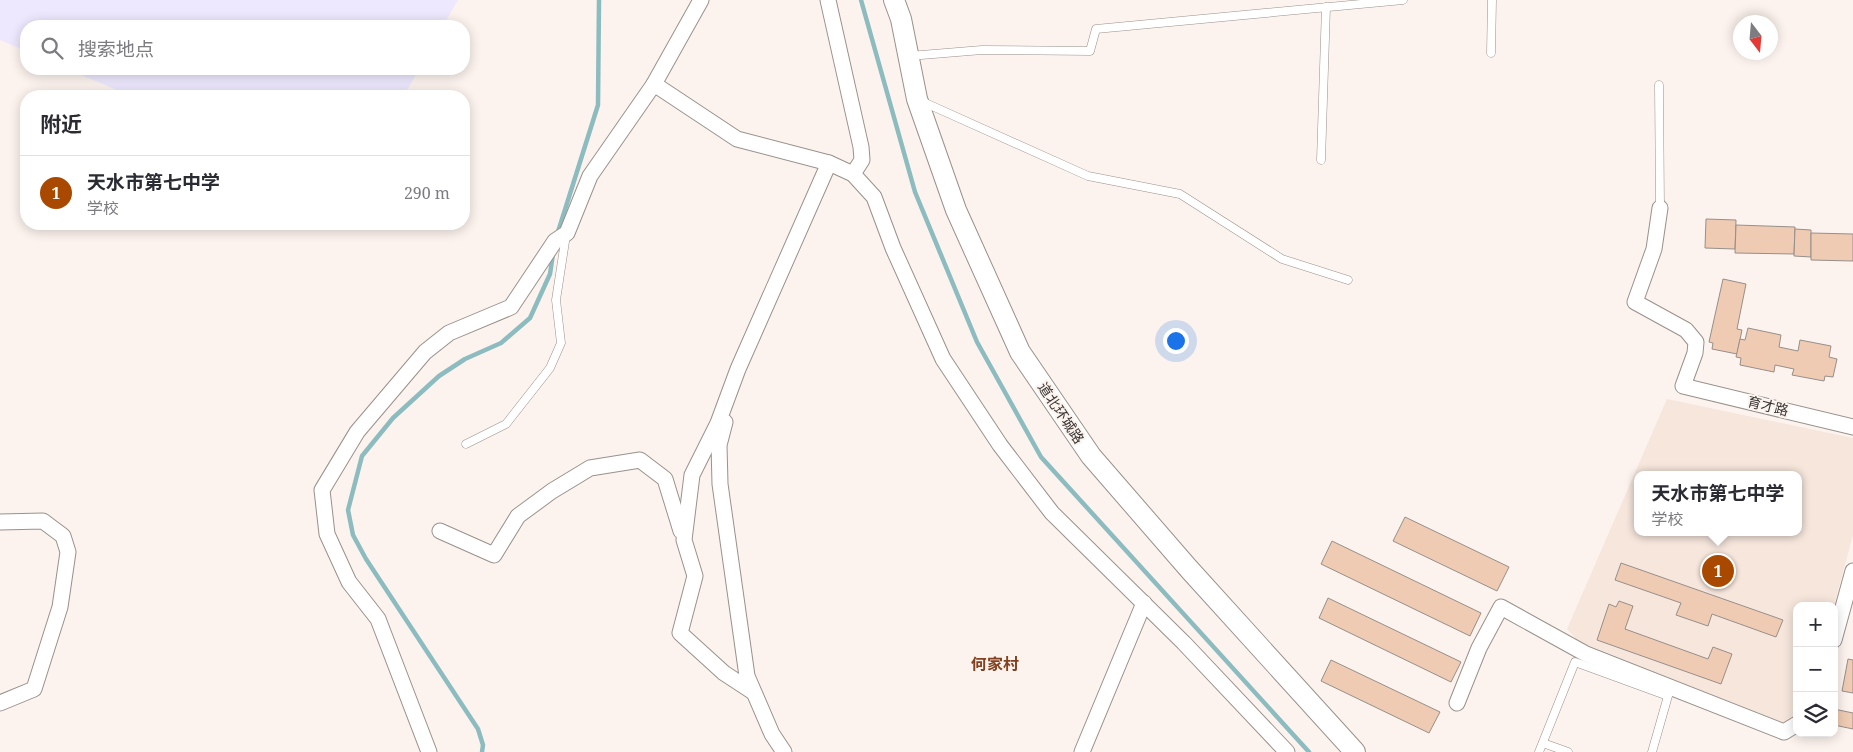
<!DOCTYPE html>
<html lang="zh">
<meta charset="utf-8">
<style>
:root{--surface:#fff;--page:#f7f7f7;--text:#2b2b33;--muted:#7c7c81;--line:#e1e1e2;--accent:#a94900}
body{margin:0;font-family:"Noto Serif","Noto Sans SC",serif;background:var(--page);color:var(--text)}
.controls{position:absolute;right:15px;bottom:15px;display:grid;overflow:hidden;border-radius:10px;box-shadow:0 2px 12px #0003}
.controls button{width:45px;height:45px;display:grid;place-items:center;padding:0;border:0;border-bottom:1px solid var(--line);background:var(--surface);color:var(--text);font:25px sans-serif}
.compass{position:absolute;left:1733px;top:15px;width:45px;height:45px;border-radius:50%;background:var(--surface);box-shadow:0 2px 12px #0003;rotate:164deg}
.you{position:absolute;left:1175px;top:340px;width:18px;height:18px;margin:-12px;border:4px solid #fff;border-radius:50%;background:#1a73e8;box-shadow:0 0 0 8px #1a73e833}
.badge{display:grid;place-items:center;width:32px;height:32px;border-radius:50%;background:var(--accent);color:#fff;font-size:16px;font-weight:700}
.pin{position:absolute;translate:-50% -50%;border:2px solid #fff;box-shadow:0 1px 5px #0006}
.popup{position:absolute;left:1634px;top:471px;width:168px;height:65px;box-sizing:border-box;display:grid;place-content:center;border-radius:10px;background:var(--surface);filter:drop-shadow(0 1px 4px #0005);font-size:16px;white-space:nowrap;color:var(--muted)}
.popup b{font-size:19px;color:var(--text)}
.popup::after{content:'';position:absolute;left:50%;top:100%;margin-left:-10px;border:10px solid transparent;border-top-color:var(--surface)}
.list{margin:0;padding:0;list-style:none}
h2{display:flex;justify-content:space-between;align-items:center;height:65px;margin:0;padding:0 20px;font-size:21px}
h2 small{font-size:16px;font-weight:400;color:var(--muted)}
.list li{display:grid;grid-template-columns:32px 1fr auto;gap:15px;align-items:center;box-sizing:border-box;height:75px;padding:0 20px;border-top:1px solid var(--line)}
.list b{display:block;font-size:19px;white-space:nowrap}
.list p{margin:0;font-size:16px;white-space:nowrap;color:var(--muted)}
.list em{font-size:16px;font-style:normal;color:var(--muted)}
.icon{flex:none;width:28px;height:28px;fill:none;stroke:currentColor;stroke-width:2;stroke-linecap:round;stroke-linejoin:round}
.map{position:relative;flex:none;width:1853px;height:752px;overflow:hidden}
.search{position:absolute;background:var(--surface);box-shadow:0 2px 12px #0003;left:20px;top:20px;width:450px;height:55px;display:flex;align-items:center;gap:12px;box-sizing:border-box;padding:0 18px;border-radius:20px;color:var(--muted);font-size:19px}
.panel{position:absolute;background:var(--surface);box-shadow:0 2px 12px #0003;left:20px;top:90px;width:450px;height:140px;border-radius:20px}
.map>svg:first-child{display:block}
</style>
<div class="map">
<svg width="1853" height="752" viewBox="0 0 1853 752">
<rect width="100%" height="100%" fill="#fcf3ee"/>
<path fill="#f6e6dc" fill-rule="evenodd" d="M1667,399L1853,438V535L1834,606H1797V713L1784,723L1578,641L1567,629ZM1638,475H1798V532H1638Z"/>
<g fill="#ede8fd">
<polygon points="0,0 458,0 443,26 26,26 26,51 0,40"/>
<polygon points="67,69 419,69 404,96 131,96"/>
</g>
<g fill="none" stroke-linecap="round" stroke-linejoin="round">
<g stroke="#8cbcbf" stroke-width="4.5">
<polyline points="861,0 915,192 977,342 1041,457 1309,752"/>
<polyline points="557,235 598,105 599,0"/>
<polyline points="482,752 483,745 478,729 366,559 353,535 348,510 362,456 393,418 439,376 465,359 501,343 530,318 550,274 553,254"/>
</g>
</g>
<g fill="#efcbb3" stroke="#968f8a">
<polygon points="1706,219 1736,220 1735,249 1705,248"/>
<polygon points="1736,225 1795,227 1794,254 1735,253"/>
<polygon points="1795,229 1811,230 1811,257 1794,256"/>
<polygon points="1811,233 1853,234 1853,261 1811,260"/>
<polygon points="1723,279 1746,284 1737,329 1742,330 1737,354 1712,349 1713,343 1709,342"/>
<polygon points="1748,328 1781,335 1779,347 1798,351 1800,340 1831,346 1829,357 1837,359 1833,377 1825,376 1824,381 1792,375 1794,369 1775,365 1774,372 1740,365 1741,358 1736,357 1740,339 1745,340"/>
<polygon points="1405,517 1509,567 1497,591 1393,541"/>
<polygon points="1332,541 1481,613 1470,636 1321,564"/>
<polygon points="1621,563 1783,620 1776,637 1712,614 1708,626 1676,615 1681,603 1615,580"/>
<polygon points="1328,598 1461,662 1451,682 1319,618"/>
<polygon points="1619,601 1633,606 1625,629 1708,659 1713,647 1732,654 1721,684 1597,640 1609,604 1616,607"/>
<polygon points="1848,659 1853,660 1853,693 1842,691"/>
<polygon points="1331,660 1440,712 1429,733 1321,681"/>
<polygon points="1834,709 1853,713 1853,729 1834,725"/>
</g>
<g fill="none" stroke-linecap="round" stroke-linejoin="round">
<defs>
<g id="lane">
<polyline points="1491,53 1492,0"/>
<polyline points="909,56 982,50 1090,51 1096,29 1403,0"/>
<polyline points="1659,85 1660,208"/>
<polyline points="921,101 1088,176 1180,194 1282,259 1348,280"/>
<polyline points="1321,160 1326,7"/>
<polyline points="466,444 506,424 550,368 561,343 556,300 566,235"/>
<polyline points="1543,743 1568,752"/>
<polyline points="1539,752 1575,662 1668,696 1652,752"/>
</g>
<g id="street">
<polyline points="828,0 861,147 862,160 853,174"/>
<polyline points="654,84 737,139 829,163 853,174 874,197 893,248 943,359 1000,445 1052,513 1184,643 1287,752"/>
<polyline points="1660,208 1654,249 1635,302 1686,330 1696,342 1695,353 1683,386 1853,427"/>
<polyline points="725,422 719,445 720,484 747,676 772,734 784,752"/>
<polyline points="0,522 43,521 63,536 68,552 60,607 34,689 0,703"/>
<polyline points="440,531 494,555 518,516 552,491 590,468 640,460 665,479 681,531"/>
<polyline points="1834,640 1853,571"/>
<polyline points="753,692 724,673 680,633 695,576 684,540 692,475 718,423 738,369 829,163"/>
<polyline points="1457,703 1479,648 1501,607 1586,654 1784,732 1797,724"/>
<polyline points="429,752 378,619 349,582 327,534 322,490 357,432 425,352 449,333 511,307 555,241 567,233 590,176 654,84 701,0"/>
<polyline points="1082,752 1144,603"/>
</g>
<polyline id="secondary" points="894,0 901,19 917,99 956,210 1020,352 1091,456 1189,569 1355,752"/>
</defs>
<use href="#lane" stroke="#99918c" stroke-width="9"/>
<use href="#street" stroke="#99918c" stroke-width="17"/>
<use href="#secondary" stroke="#99918c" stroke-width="22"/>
<use href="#lane" stroke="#fff" stroke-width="8"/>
<use href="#street" stroke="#fff" stroke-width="15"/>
<use href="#secondary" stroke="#fff" stroke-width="20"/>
</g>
<g text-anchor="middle" stroke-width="4" stroke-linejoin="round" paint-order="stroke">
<g font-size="14" fill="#373432" stroke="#fcf3ee">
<text transform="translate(1768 406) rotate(14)" y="5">育才路</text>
<text transform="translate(1061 413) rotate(56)" y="5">道北环城路</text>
</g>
<g font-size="16" font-weight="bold" fill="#82421f" stroke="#fcf3ee">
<text x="995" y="670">何家村</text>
</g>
</g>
</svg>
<div class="controls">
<button>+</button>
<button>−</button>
<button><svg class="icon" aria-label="layers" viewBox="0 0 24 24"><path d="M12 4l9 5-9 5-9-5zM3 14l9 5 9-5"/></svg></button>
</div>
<svg class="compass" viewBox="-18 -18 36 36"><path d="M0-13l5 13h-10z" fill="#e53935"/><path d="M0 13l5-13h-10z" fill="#7c7c81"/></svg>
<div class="you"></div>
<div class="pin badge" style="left:1718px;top:571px">1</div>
<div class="popup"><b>天水市第七中学</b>学校</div>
<div class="search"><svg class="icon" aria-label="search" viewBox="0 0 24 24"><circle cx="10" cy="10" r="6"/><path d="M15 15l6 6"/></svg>搜索地点</div>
<section class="panel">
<h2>附近<small></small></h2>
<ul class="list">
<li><span class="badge">1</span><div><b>天水市第七中学</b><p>学校</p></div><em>290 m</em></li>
</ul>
</section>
</div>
